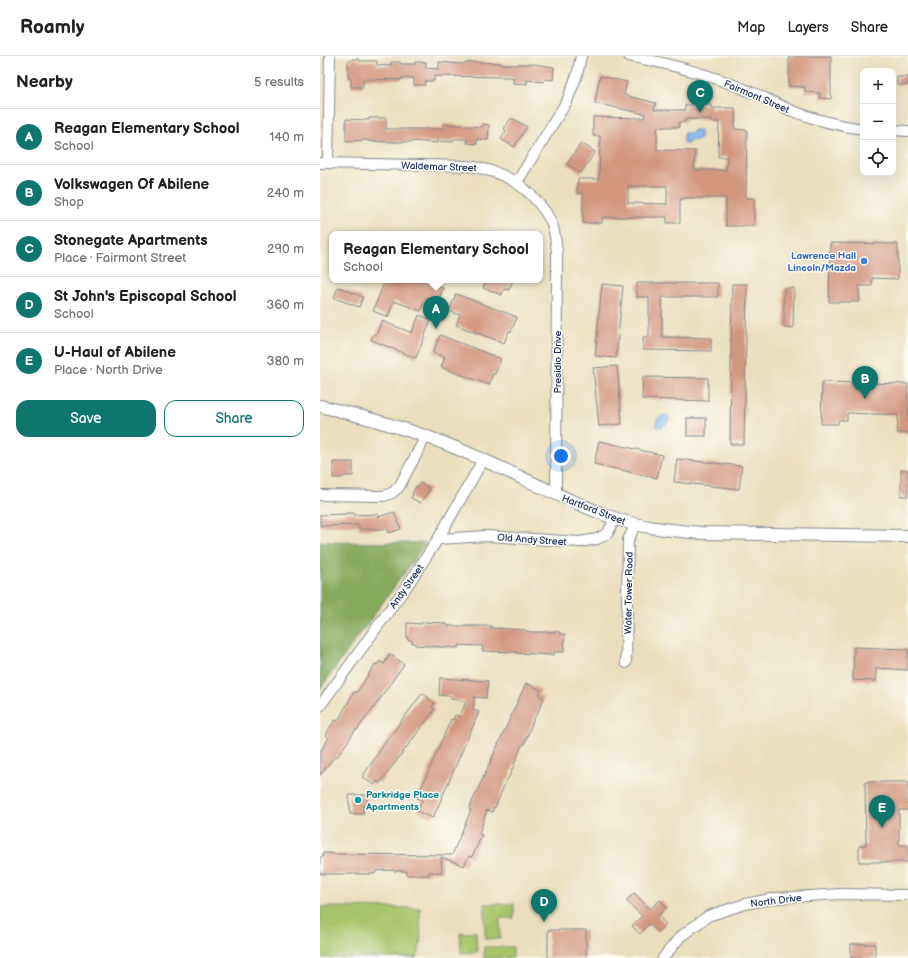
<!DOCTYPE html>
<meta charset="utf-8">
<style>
:root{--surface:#fff;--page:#f2f2f2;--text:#202124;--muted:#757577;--line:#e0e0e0;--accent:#0f766e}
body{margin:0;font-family:"Balsamiq Sans",sans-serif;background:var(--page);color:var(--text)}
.controls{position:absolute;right:12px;top:12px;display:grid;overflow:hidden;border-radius:8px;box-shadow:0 4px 16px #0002}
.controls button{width:36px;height:36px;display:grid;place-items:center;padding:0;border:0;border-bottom:1px solid var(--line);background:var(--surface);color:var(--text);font:20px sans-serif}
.you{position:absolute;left:241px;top:400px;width:14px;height:14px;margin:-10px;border:3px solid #fff;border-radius:50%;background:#1a73e8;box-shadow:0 0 0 6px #1a73e833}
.badge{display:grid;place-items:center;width:26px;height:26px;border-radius:50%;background:var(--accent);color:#fff;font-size:13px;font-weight:700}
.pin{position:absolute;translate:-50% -33px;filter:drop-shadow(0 1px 2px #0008)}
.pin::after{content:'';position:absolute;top:21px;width:14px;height:12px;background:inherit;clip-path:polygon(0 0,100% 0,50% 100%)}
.popup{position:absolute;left:9px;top:175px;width:214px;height:52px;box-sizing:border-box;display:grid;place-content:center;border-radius:8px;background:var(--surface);filter:drop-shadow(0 1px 3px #0005);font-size:13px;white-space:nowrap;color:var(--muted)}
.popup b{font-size:15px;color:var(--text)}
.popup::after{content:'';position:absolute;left:50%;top:100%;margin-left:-8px;border:8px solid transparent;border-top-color:var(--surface)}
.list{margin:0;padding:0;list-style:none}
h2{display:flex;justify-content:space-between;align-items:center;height:52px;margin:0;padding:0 16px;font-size:17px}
h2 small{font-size:13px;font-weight:400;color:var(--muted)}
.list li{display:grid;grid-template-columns:26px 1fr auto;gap:12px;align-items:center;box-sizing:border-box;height:56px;padding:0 16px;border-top:1px solid var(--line)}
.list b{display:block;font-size:15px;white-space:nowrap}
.list p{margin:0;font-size:13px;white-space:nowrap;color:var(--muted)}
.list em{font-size:13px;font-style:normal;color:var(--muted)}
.actions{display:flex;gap:8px;padding:12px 16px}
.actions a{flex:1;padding:9px 0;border:1px solid var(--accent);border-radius:12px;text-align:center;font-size:14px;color:var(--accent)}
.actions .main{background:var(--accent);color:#fff}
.icon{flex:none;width:22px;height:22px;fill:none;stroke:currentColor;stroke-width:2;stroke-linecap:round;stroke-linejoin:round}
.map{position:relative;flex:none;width:588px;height:902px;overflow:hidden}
header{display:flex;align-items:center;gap:24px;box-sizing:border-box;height:56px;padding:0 20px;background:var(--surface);border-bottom:1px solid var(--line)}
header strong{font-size:19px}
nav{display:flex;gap:22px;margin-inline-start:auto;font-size:14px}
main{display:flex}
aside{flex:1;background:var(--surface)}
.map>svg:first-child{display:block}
</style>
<header>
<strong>Roamly</strong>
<nav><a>Map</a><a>Layers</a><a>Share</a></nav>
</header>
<main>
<aside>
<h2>Nearby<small>5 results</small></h2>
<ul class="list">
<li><span class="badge">A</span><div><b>Reagan Elementary School</b><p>School</p></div><em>140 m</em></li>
<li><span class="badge">B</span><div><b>Volkswagen Of Abilene</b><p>Shop</p></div><em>240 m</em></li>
<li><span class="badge">C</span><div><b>Stonegate Apartments</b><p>Place · Fairmont Street</p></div><em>290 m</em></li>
<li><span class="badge">D</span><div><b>St John's Episcopal School</b><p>School</p></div><em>360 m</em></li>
<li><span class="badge">E</span><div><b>U-Haul of Abilene</b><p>Place · North Drive</p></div><em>380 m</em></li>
</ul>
<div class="actions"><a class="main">Save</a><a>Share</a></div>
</aside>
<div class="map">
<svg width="588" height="902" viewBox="0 0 588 902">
<rect width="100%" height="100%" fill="#fdfcf7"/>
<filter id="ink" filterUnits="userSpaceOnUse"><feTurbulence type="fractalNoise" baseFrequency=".025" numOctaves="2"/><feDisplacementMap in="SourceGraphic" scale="8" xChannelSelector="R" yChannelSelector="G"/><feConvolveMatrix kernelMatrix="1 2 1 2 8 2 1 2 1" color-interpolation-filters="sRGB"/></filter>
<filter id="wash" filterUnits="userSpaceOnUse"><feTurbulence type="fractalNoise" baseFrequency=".012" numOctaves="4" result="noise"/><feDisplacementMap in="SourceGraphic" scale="16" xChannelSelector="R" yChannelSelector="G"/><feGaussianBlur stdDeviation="0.9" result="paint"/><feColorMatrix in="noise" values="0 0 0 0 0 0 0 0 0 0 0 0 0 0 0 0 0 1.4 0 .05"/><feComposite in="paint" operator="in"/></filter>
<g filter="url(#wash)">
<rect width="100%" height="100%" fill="#eadfbc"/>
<g fill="#a8c369" stroke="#627964">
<polygon points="165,848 194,848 194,862 180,862 180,883 165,883"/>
<path d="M0,851L100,852C100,866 103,889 97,902H0Z"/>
<polygon points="156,876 157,896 141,897 140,877"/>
<rect x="164" y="891" width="29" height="11"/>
</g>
<polygon fill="#86a95d" stroke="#506c5e" points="0,486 106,487 0,633"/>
<g fill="#82b8f1" stroke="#4e74a8">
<polygon points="373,74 380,74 380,84 373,84 372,85 368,85 368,88 364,88 364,77 373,77"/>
<path d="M345,359L349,361L348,366L342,371H337C334,365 340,360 345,359Z"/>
</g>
<g id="blocks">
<g fill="#d3977e" fill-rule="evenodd">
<polygon points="469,0 511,0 511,43 500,42 500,37 485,36 485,31 469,30"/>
<polygon points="32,3 39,3 39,5 57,5 57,9 70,10 71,6 80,6 80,8 95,8 95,6 106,6 106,12 119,13 119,6 142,8 150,6 181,7 181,8 198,9 198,8 214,8 234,11 233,24 225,23 224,26 207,24 207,28 193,27 193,22 190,21 114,20 114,25 105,25 105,29 94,29 94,22 81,22 81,24 43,23 43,31 31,31 31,22 28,22 28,5 32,5"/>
<path d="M280,20L307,26L304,39L336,47L334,54H365V49H391V52H415V73L427,74L426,142H434V170H406V142H364V143H360V167H347V161H282V167H263V137H257L258,123H279L280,80H273V61L324,62L325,58L275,47ZM365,63H390V66H399L398,101H407L406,114H374L375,95L337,94V71H359V66H365ZM308,130H347V148L308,147Z"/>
<rect x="577" y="21" width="11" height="8"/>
<polygon points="49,62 66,62 66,73 123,73 123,68 162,71 162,68 169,69 168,84 157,83 157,88 147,87 147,83 133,83 133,86 118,85 118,87 93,85 93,86 72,86 48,85 48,84 26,85 26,63 49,64"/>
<polygon points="191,62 193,64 194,63 207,71 194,91 181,83 186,75 184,73"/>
<polygon points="261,87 275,96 261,117 247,108"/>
<polygon points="510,187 578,188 578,223 552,222 552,230 539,230 539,246 509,246"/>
<polygon points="65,224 112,224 110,228 123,232 118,245 106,241 101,255 74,245 68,261 53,255"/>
<polygon points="166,224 193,224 189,234 184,233 182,239 163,232"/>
<polygon points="317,227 398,227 398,241 342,241 342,281 391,282 391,295 323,294 323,281 329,281 329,241 317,241"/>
<polygon points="282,228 303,230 296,302 275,300"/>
<polygon points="412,228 427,228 424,388 410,388"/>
<polygon points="18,231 43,241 39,251 14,242"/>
<polygon points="464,232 474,232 473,272 464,271"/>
<polygon points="136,238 197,261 191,276 189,275 184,287 136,269 140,259 129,255"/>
<polygon points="99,259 111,264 96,302 51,284 54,278 56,279 62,265 92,277"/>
<polygon points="120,279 181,303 175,318 173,318 169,329 121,311 125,301 113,297"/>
<polygon points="297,310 302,368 279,370 273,312"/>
<polygon points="323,321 388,322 388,345 322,343"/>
<polygon points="502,326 588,328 588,377 577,377 578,359 527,357 527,364 518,364 518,368 501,368"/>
<rect x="367" y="362" width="19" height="18"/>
<polygon points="279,385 342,399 337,422 274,408"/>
<polygon points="357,403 422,410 419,433 354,426"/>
<polygon points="13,406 33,406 33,420 23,420 23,422 13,422"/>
<rect x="581" y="414" width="7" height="26"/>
<polygon points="100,427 110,433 100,447 91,442 93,438 92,438 96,430 98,431"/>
<polygon points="74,456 81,473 69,477 68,473 39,473 39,469 0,470 0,459 26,458 26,457 34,457 34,459 58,458 58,461"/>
<polygon points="102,566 123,567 128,569 128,570 172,570 171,572 206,574 206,575 211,576 240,576 240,578 245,578 244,596 234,596 234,599 196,597 197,596 162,595 163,590 139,589 139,591 136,592 95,589 95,587 92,587 92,585 87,583 87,567 101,568"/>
<polygon points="534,591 588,593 588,614 556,612 556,625 533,624"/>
<polygon points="70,598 84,608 50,657 49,657 37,674 36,673 17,701 15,700 0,719 0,696 9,682 6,679 9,673 15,664 17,665 20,661 34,636 36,637 40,632 55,608 57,609 60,605 64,608"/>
<polygon points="120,622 168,625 166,642 154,641 153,654 159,656 113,762 97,755 102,744 97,742 131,663 133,664 135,659 140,661 146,645 131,643 131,640 119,639"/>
<polygon points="206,627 221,634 219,639 224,642 217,658 214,662 204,689 202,689 189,721 186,725 175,752 174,751 172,756 167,754 159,778 162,779 152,801 149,800 144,810 121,801 122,816 109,816 109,819 87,819 86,815 74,815 74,814 55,815 55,818 0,818 0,801 3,801 3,797 11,797 11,798 132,799 151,754 149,753"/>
<polygon points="102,637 115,647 112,651 115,653 60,727 57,725 54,729 42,721 65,687 98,643"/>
<polygon points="545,726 588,726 588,754 579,754 579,789 588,789 588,806 539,806 539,790 546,789"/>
<polygon points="29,739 47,739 47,749 43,749 43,758 30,758 30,749 29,749"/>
<polygon points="314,837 330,853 340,844 347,851 338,860 346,868 338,876 329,868 320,878 312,870 322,860 306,845"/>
<rect x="228" y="874" width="38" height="28"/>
<rect x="531" y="888" width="24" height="14"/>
</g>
</g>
</g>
<g filter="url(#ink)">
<use href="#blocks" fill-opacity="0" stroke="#82878d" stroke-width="1"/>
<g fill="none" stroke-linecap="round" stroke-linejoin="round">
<defs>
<g id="minor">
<path d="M309,0C351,8 392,19 431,36C446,42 460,50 475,56C497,64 520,70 543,73"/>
<polyline points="573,74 588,75"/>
<path d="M0,107L149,110C178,114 202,125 220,149C225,155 229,161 232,168C235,177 236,187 237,196L236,438"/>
<polyline points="8,107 10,0"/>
<polyline points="197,126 247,45 257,19 261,0"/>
<polyline points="0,439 64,440 72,437 79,431 106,380"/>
<polyline points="118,483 167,480 260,486 277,483 288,477 295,462"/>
<polyline points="306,607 308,484 316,468"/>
<polyline points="0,650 89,527 118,483 163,404"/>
<polyline points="343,902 360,881 388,860 425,848 456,842 521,838 588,839"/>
</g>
<path id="tertiary" d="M0,350C46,361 87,372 131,390C186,412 238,442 294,462C322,472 352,474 381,477L588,480"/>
</defs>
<use href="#minor" stroke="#82878d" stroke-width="12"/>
<use href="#tertiary" stroke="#82878d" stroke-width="14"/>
<use href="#minor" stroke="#fff" stroke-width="10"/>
<use href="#tertiary" stroke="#fff" stroke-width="12"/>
</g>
</g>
<circle fill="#3f7fe0" stroke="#fdfcf7" stroke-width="1.5" cx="544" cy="205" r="4"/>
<circle fill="#0f9aa8" stroke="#fdfcf7" stroke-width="1.5" cx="38" cy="744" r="4"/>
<g text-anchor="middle" stroke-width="3" stroke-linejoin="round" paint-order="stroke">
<g font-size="10" fill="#1b2f5e" stroke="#fdfcf7">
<text transform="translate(437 40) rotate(23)" y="4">Fairmont Street</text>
<text transform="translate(119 110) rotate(2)" y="4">Waldemar Street</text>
<text transform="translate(237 306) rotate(-90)" y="4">Presidio Drive</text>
<text transform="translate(274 453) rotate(21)" y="4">Hartford Street</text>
<text transform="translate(212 483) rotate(4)" y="4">Old Andy Street</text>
<text transform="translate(86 530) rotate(-55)" y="4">Andy Street</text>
<text transform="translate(308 537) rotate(-89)" y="4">Water Tower Road</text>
<text transform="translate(456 844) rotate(-7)" y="4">North Drive</text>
</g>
<g font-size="10" font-weight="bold" fill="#366cbe" stroke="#fdfcf7" text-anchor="end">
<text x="536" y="203">Lawrence Hall<tspan x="536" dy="12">Lincoln/Mazda</tspan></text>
</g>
<g font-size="10" font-weight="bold" fill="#0d838f" stroke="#fdfcf7" text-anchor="start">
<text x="46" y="742">Parkridge Place<tspan x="46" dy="12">Apartments</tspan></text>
</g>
</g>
</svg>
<div class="controls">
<button>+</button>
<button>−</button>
<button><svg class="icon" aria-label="locate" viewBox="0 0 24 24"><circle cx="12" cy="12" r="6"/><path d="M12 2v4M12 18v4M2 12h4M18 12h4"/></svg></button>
</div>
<div class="you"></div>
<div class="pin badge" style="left:116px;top:273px">A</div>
<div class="popup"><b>Reagan Elementary School</b>School</div>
<div class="pin badge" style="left:545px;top:343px">B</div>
<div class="pin badge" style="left:380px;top:57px">C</div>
<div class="pin badge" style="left:224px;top:866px">D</div>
<div class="pin badge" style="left:562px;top:772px">E</div>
</div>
</main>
